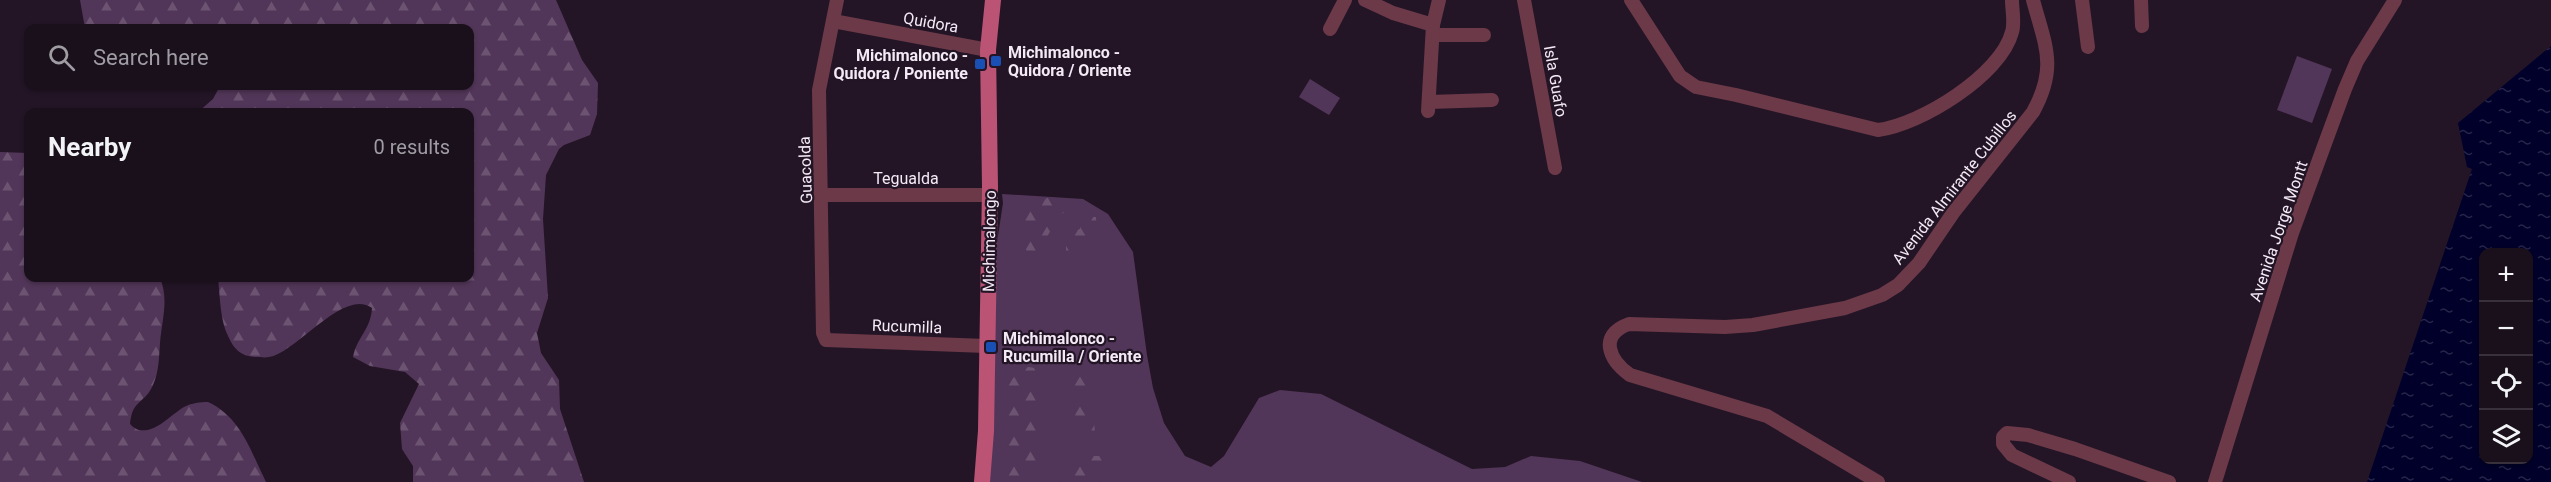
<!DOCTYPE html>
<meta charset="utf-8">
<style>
:root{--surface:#1a101c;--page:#231925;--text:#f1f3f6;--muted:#9f9da3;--line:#38303b}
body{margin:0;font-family:Roboto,sans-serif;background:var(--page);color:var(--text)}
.controls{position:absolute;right:18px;bottom:18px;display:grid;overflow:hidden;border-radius:12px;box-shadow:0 2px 4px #0004}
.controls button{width:54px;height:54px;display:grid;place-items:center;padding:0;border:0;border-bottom:2px solid var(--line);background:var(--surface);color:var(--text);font:30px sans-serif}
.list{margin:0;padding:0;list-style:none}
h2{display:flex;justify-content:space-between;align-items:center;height:78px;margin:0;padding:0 24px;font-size:26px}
h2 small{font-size:20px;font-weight:400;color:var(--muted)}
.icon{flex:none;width:33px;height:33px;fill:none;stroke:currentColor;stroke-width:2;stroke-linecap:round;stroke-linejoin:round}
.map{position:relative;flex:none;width:2551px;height:482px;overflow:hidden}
.search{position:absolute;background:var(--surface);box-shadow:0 2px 4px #0004;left:24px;top:24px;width:450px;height:66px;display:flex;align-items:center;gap:15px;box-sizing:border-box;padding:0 21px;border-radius:12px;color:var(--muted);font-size:22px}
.panel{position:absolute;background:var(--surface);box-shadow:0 2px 4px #0004;left:24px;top:108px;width:450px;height:174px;border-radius:12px}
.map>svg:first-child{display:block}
</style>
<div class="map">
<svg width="2551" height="482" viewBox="0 0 2551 482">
<defs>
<pattern id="forest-firs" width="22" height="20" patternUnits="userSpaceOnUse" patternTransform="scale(1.5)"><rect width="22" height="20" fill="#523659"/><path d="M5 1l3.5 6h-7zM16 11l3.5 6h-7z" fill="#6c5371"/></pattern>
<pattern id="water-ripples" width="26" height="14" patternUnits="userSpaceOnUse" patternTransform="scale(1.5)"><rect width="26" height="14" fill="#00002a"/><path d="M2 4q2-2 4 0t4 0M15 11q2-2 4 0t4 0" fill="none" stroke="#26254a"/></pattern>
</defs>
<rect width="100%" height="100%" fill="#231526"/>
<g fill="#523659">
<polygon points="2297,56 2332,69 2312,123 2277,110"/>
<polygon points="1310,79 1340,98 1329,115 1299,97"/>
<polygon points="1002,194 1083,199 1108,214 1133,252 1147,355 1153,388 1164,423 1185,456 1211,467 1224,456 1259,398 1280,390 1321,394 1472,469 1505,467 1531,456 1580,461 1642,482 982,482 987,308 1003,203"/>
</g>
<g fill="url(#forest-firs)">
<path d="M80,0H556L582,60L598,83L597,114L590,135L564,145L559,149L546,175L543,219L548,298L537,333L541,353L559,380L560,409L584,482H413V466L402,449L400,423L419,384L405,372L370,366L353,357C357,337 371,329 372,308C344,287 296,353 269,357C265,358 259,357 255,357C240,356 234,349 228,336C220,320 220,296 218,278H470V112H198L213,99L220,86H470V28H85Z"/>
<path d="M0,152L28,153V278H160C169,300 162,319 160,343C159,357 159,372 153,385C145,404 132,399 130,424C147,443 170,415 184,407C191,403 201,402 208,402C241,417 251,452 266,482H0Z"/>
<polygon points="1049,197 1057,198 1065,211 1060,216 1049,219 1051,230 1045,240 1045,249 1031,257 1022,244 1024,236 1030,231 1021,218 1021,212 1028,204 1038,203"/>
<polygon points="1089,217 1096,217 1097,238 1094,243 1078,245 1075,258 1066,253 1066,236 1068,231 1080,229 1081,223"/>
<path d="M1029,367L1034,368C1046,388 1038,419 1036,441C1035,452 1037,462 1034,473C1024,480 1018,482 1006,482L1003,466L1006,445L1002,403L1007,394V384L1023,368Z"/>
<polygon points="1083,370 1087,373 1086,383 1091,393 1089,398 1080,405 1082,410 1094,412 1097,416 1094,422 1095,433 1088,438 1080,437 1076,433 1075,412 1071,390 1074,386 1073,375"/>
<polygon points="1081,453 1087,453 1090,456 1101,456 1107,473 1106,482 1063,482 1058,474 1060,469 1072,465 1076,456"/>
</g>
<path fill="url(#water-ripples)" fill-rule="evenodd" d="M2551,46V482H2367L2472,169L2467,167L2458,123ZM2484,252H2528V460H2484Z"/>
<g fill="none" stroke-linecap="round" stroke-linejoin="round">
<g stroke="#6c3948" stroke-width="14">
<polyline points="837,0 819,90 823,333 826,340 986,346"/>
<polyline points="1365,0 1393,13 1433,25"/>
<polyline points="1524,0 1555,168"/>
<path d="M1631,0L1680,76L1696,87L1736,95L1878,130C1920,125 2001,75 2012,32C2015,23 2012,10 2012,0"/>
<polyline points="2082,0 2088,47"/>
<polyline points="2141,0 2142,26"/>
<polyline points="833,21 988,50"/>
<polyline points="1330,29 1345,0"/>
<polyline points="1433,35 1484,35"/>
<polyline points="1429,102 1492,100"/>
<polyline points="1428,111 1433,25 1439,0"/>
<polyline points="822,195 989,195"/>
<path d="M1878,482L1767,416L1630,375C1609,360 1598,335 1629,324L1725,327L1753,325L1845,308L1882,295L1898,285L1919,263L1953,213L2033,112C2058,67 2045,45 2033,0"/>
<polyline points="2069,482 2012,455 2003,444 2003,437 2007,433 2028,435 2075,449 2169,482"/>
<polyline points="2215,482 2292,233 2345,89 2357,61 2395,0"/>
</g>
<polyline stroke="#bb5375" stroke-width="16" points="982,482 986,431 990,187 988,50 993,0"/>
</g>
<g fill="#1a4fb4" stroke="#231526" stroke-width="2">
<rect x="990" y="55" width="12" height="12" rx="3"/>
<rect x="974" y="58" width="12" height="12" rx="3"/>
<rect x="985" y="341" width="12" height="12" rx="3"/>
</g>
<g text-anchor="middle" stroke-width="4.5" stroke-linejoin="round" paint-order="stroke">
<g font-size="16" fill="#f4eaf6" stroke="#231526">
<text transform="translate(931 22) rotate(10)" y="6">Quidora</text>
<text transform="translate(1556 81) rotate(80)" y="6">Isla Guafo</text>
<text transform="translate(805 170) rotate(-92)" y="6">Guacolda</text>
<text x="906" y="184">Tegualda</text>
<text transform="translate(1954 187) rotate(-52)" y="6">Avenida Almirante Cubillos</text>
<text transform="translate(2278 231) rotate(-71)" y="6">Avenida Jorge Montt</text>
<text transform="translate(989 241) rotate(-89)" y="6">Michimalongo</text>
<text transform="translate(907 326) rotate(2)" y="6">Rucumilla</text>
</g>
<g font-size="16" font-weight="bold" fill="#f4eaf6" stroke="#231526" text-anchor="start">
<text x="1008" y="58">Michimalonco -<tspan x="1008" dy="18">Quidora / Oriente</tspan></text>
<text x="968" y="61" text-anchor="end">Michimalonco -<tspan x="968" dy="18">Quidora / Poniente</tspan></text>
<text x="1003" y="344">Michimalonco -<tspan x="1003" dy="18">Rucumilla / Oriente</tspan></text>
</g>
</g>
</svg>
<div class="controls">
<button>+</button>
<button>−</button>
<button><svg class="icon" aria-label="locate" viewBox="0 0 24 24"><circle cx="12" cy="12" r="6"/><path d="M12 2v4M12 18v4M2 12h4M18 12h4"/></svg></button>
<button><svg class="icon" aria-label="layers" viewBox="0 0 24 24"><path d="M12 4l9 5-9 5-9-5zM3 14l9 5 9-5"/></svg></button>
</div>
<div class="search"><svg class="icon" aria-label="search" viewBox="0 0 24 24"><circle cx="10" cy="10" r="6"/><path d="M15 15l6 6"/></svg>Search here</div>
<section class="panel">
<h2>Nearby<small>0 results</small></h2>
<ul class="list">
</ul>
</section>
</div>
